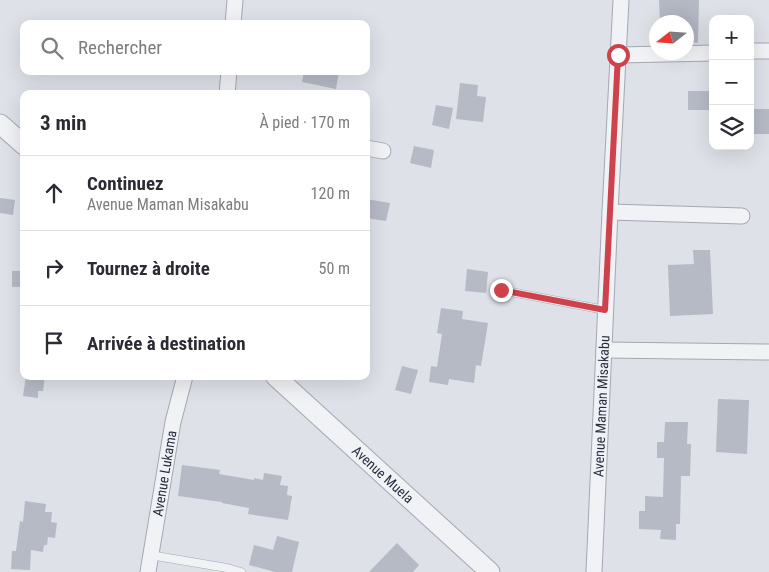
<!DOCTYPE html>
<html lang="fr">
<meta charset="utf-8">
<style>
:root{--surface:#fff;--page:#f2f2f3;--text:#2b2b33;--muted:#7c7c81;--line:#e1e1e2}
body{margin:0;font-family:"Roboto Condensed",sans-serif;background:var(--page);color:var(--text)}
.controls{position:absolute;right:15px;top:15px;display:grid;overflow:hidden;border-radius:10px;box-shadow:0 5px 20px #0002}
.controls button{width:45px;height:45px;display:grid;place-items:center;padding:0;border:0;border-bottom:1px solid var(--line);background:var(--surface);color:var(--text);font:25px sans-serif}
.compass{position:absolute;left:649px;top:15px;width:45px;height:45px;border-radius:50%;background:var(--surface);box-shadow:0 5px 20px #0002;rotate:253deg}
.stop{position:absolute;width:15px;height:15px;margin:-11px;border:4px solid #ce424c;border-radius:50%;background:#fff}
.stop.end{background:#ce424c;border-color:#fff;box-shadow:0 1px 5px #0008}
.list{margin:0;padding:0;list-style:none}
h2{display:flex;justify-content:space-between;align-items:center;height:65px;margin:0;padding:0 20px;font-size:21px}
h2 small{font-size:16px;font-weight:400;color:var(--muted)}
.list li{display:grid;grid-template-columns:32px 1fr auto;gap:15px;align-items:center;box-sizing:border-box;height:75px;padding:0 20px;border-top:1px solid var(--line)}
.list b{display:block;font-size:19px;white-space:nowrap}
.list p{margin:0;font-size:16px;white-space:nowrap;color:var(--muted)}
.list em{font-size:16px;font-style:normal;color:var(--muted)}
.icon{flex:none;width:28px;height:28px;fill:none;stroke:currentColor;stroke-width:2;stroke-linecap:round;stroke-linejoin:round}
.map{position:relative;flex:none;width:769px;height:572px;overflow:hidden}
.search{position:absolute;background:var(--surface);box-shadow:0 5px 20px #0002;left:20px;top:20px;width:350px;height:55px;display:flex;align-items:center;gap:12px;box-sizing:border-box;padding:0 18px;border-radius:10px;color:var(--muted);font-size:19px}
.panel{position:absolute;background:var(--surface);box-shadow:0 5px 20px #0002;left:20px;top:90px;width:350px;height:290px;border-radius:10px}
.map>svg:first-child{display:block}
</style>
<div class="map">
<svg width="769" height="572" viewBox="0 0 769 572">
<rect width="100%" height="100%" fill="#dee1e8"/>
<g fill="#b5bac5">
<polygon points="659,0 699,0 698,43 686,42 686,22 660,22"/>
<polygon points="304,71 339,71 336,89 302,82"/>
<polygon points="460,83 478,85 477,96 486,97 483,122 456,119"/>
<rect x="688" y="91" width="25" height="19"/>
<polygon points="436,105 453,108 449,129 432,125"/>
<rect x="750" y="109" width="19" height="25"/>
<polygon points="414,146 434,150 431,168 410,163"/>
<polygon points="0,198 15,200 13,215 0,213"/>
<polygon points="366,199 390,203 386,221 366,218"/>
<polygon points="693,250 710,250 713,314 670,316 668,265 694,264"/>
<polygon points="467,269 488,272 486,293 465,291"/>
<rect x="12" y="271" width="12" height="16"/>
<polygon points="441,308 463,311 462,319 488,323 481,366 476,365 474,383 449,379 448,385 429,382 431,366 437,367 442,334 437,333"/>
<polygon points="402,366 418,370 411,394 395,390"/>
<polygon points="26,376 45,376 43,391 38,391 38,398 23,396"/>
<polygon points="718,399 749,400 747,454 716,452"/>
<polygon points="665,422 688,422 687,444 691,444 690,476 681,476 680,524 676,524 676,540 660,539 661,530 639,529 639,511 645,511 645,496 663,497 664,458 657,458 657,442 664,442"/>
<polygon points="182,465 220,470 219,474 254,480 254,478 263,480 264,473 282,476 280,485 288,486 287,495 292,496 288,520 248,514 249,508 222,503 222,502 178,496"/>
<polygon points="25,501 46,504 45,512 52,512 51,522 57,523 55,538 48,537 47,545 44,545 43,552 31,550 30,570 11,569 12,551 16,551 20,521 23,522"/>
<polygon points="277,536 299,542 292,572 275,572 249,565 254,545 273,550"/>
<polygon points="397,543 419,565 413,572 369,572"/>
</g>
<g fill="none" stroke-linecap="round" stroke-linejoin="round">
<defs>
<g id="service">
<polyline points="501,290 605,310"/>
<polyline points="150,555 227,568 241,572"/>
</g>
<g id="minor">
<polyline points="233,24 235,0"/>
<polyline points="750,51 769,51"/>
<polyline points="618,55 713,53"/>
<polyline points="227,94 229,71"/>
<polyline points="366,148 383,151"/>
<polyline points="610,212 742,216"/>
<polyline points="604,350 769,352"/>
<path id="s1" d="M148,572L173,422L185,376"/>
<path id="s2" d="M594,572L610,212L621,0"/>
</g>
<g id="tertiary">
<polyline points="0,124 24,145"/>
<path id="s3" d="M275,376L490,572"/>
</g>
</defs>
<use href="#service" stroke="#a3a8b2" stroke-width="9"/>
<use href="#minor" stroke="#a3a8b2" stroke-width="17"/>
<use href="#tertiary" stroke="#a3a8b2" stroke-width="21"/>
<use href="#service" stroke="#f1f2f6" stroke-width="8"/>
<use href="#minor" stroke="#f1f2f6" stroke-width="15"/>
<use href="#tertiary" stroke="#f1f2f6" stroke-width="19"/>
</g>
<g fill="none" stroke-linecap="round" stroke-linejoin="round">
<polyline stroke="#ce424c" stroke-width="6" points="501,290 605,310 618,55"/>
</g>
<g text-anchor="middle" stroke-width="4" stroke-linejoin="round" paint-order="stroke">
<g font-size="14" fill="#272e3f" stroke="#edf0f5">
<text dy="5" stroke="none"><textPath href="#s2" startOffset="166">Avenue Maman Misakabu</textPath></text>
<text dy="5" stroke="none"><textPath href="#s1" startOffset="100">Avenue Lukama</textPath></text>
<text dy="5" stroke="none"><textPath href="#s3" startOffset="146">Avenue Muela</textPath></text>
</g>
</g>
</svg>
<div class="controls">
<button>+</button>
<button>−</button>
<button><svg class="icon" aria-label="layers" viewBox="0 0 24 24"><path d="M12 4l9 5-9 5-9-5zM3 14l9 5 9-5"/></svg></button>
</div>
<svg class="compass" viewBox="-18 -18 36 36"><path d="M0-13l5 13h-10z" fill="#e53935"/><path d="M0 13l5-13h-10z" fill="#7c7c81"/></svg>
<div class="stop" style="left:618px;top:55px"></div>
<div class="stop end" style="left:501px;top:290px"></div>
<div class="search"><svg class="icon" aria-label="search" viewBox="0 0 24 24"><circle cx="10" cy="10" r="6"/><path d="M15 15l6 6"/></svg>Rechercher</div>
<section class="panel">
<h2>3 min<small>À pied · 170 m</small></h2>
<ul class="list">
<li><svg class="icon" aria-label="ahead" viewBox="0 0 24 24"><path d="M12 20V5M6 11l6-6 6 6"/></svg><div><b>Continuez</b><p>Avenue Maman Misakabu</p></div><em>120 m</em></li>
<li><svg class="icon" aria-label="right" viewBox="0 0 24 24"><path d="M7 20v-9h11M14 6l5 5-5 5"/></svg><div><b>Tournez à droite</b></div><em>50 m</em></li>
<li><svg class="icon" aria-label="arrive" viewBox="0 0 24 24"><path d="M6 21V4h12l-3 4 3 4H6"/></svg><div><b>Arrivée à destination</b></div></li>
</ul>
</section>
</div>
